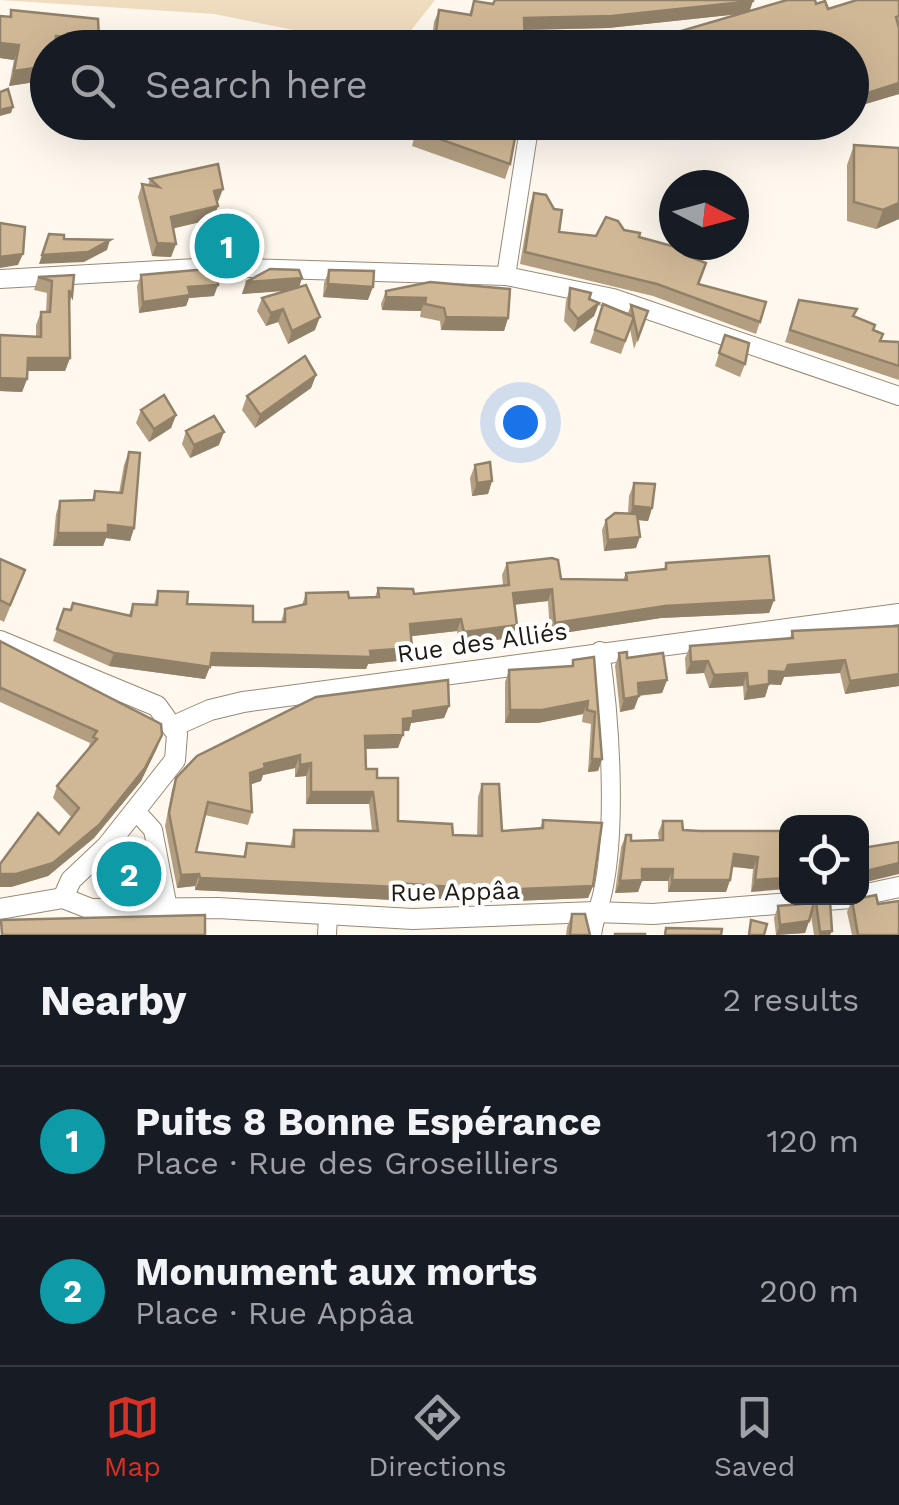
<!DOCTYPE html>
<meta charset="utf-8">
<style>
:root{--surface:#171b24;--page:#20242c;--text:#f1f3f6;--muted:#9ea1a6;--line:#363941;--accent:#d93025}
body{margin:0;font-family:"Work Sans",sans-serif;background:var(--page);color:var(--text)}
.controls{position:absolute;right:30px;bottom:30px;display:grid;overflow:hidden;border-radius:20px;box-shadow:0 10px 40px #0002}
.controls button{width:90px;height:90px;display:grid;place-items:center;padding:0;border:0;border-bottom:2px solid var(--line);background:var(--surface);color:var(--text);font:50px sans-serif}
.compass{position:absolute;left:659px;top:170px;width:90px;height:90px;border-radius:50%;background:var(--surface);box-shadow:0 10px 40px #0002;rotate:96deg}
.you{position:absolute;left:520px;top:422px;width:35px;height:35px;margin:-25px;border:8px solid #fff;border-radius:50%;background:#1a73e8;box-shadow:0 0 0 15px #1a73e833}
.badge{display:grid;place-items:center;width:65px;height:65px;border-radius:50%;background:var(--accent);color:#fff;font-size:32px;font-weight:700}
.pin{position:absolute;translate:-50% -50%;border:5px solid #fff;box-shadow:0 2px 10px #0006}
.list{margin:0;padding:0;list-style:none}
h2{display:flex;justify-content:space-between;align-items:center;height:130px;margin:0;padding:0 40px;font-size:42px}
h2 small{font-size:32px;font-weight:400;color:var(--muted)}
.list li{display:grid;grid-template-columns:65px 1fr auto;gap:30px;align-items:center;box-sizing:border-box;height:150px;padding:0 40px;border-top:2px solid var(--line)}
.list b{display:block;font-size:38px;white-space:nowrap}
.list p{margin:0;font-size:32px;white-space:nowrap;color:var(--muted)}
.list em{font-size:32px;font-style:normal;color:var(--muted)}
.icon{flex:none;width:55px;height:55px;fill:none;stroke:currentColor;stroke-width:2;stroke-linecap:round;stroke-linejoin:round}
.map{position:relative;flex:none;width:899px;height:935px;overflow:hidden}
.search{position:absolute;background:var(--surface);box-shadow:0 10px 40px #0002;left:30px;right:30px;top:30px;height:110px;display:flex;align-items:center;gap:25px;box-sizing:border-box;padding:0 35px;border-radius:55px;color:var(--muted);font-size:38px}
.sheet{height:430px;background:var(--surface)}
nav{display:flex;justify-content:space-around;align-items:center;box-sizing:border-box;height:140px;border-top:2px solid var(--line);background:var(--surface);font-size:28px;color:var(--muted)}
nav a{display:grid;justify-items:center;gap:5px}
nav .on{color:var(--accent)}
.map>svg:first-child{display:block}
</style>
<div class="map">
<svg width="899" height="935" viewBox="0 0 899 935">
<rect width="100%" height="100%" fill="#fff8ef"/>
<polygon fill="#f0ddc0" points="0,0 435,0 397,48 377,47 214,14"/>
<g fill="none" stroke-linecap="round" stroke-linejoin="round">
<defs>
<g id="minor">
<polyline points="506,276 530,122"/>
<polyline points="0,279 214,267 506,276 613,298 899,396"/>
<polyline points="135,810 153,830 168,908"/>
<polyline points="327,935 328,916"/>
<path d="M592,935C594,918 600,906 603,891C617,826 610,717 600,651"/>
</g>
<g id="tertiary">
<polyline points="0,641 157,706 177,734 175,760 107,846 71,880 63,898"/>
<polyline points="174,726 210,710 243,702 899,614"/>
<polyline points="862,895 899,887"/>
<polyline points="63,898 91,909 218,908 413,919 595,912 653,914 851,898"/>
<polyline points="0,909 63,898"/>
</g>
</defs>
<use href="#minor" stroke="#988974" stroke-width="20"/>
<use href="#tertiary" stroke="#988974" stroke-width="22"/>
<use href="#minor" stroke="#fff" stroke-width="18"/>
<use href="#tertiary" stroke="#fff" stroke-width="20"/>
</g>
<g fill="#b39e81" fill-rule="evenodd">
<polygon points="494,0 750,11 816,4 828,9 899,0 899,94 852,108 852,48 738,14 608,28 524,30 523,48 431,48 434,22 439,10 469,15 474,1 492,4"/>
<polygon points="11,10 48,48 48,80 9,86 14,60 0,58 0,16 9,17"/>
<polygon points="418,122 518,122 510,164 505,179 412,146"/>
<polygon points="854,145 899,148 899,219 876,229 847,221 847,165"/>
<polygon points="150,179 218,202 217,202 218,206 213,219 173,228 176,244 171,257 152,256 138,197 142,184 148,185"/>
<polygon points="534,193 559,232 596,236 624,230 639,237 685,255 698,284 760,322 756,334 653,296 520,264 530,205"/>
<polygon points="329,270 368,300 323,297 324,283"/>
<polygon points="74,275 72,296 69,304 70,358 65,371 27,371 27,379 22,392 0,391 0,335 36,336 36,325 41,312 46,312 47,293 34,290 38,277"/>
<polygon points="141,275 214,296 189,298 186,306 139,313 137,286"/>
<polygon points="302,278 299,287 315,330 288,344 278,322 266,326 257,311 262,298 287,290 242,294 246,282"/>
<polygon points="570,288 599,303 594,316 574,332 564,321 566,301"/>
<polygon points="386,291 508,318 504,331 441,330 440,321 420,317 421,311 382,310 381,304"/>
<polygon points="799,300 857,309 854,317 873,330 880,341 899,342 899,380 785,342"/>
<polygon points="603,304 627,315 631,305 648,311 634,349 630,329 621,354 590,343"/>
<polygon points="725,335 745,364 740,377 715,366"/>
<polygon points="316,375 311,388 255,428 242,410 247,396"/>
<polygon points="141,410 176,415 171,428 149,442 136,423"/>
<polygon points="186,431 219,445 190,458 182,444"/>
<polygon points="129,452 134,528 130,541 106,538 103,546 53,546 56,514 60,501 92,500 95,491 119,493 124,465"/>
<polygon points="475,465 492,481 488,494 472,496 470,478"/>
<polygon points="634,483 652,508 648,521 638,520 636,548 604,551 602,530 606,520 628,514 629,496"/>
<polygon points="0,559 25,570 4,622 0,620"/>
<polygon points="507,563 561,579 623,580 626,573 664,569 666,563 774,600 769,613 661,618 550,635 548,601 514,605 517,625 512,638 459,644 457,631 411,636 412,648 407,660 368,664 366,669 210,666 205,679 109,666 53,641 64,609 129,615 133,604 154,605 158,591 187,604 253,622 281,622 285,609 302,605 306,593 349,598 375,597 378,588 414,594 503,585 502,575"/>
<polygon points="899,626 899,686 845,694 840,673 796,676 784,677 781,685 769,684 765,697 744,700 743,686 709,688 704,673 686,674 685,658 690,646 790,638 792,631"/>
<polygon points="0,641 162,735 157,748 141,781 94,838 48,876 11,887 0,887 0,864 59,834 71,817 53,798 57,786 88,749 90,743 0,702"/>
<polygon points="619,653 667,680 662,693 639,696 634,709 620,712 615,666"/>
<polygon points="594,657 602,759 598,771 588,772 591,724 582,722 583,714 538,723 505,723 505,682 509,670 571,666 573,660"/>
<path d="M449,706L444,718L411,723L409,731H403L398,748L366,749V769L377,778L398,821L453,835L477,836L478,797L482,784L502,831L540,828L543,820L593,886L588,898L490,902L395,896L394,900L195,890V886L177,888L165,826L172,790L176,778ZM295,768V777L306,776V804H369L372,831L294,830L290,847L247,843L243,857L196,852L205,815L248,825L252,812L251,784L261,781L263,775Z"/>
<polygon points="663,821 683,830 700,831 786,831 751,892 753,869 732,867 730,880 726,892 668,892 668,881 642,881 638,892 615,893 621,847 626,835 631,841 659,840 658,833"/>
<polygon points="852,900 878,904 899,935 852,935 847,912"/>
<polygon points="816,902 832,931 830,935 814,935 811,915"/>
<polygon points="778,906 809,921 805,933 776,935 774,918"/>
<polygon points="572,914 590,935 566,935 567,927"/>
</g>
<g fill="#928169">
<polygon points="753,1 749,13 608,28 520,30 524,18"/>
<polygon points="56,36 99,39 96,48 52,48"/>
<polygon points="0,43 19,45 14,60 0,58"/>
<polygon points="525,44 523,48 486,48"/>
<polygon points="48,66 48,80 9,86 14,71"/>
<polygon points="899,83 899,94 852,108 852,98"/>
<polygon points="13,107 11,113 0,116 0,110"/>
<polygon points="223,189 218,202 209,204 214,191"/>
<polygon points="899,203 899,219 876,229 883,210"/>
<polygon points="218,206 213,219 167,230 171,217"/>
<polygon points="110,240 107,250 84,262 39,264 42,255"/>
<polygon points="157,243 176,244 171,257 152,256"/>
<polygon points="23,254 18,265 0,268 0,257"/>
<polygon points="302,278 298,290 242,294 246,282"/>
<polygon points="328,284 373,287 368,300 323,297"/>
<polygon points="218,285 214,296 189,298 186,306 139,313 143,302 188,287"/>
<polygon points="386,297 426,298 421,311 382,310"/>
<polygon points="599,303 594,316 574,332 578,319"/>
<polygon points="283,309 278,322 266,326 271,313"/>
<polygon points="320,317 315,330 288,344 292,331"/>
<polygon points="446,317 508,318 504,331 441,330"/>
<polygon points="28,358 70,358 65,371 24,371"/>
<polygon points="316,375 311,388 255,428 260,415"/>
<polygon points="0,378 27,379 22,392 0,391"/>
<polygon points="176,415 171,428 149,442 154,429"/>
<polygon points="224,432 219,445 190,458 194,445"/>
<polygon points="492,481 488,494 472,496 477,483"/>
<polygon points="633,506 652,508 648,521 628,519"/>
<polygon points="108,525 134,528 130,541 106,538 103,546 53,546 58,533"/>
<polygon points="640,537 636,548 604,551 608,540"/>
<polygon points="552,589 548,601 508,605 513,593"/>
<polygon points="774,600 769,613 661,618 550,635 555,623 665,606"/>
<polygon points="461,619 457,631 405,637 410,624"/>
<polygon points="517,625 512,638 459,644 464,632"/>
<polygon points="412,648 407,660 368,664 366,669 207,666 212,653 370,651"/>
<polygon points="114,653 210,667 205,679 109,666"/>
<polygon points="845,660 840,673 784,677 781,685 764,684 769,671 788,665"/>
<polygon points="708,661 704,673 686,674 691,662"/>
<polygon points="747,673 743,686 709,688 714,675"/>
<polygon points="899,674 899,686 845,694 850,681"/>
<polygon points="667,680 662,693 633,696 638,683"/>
<polygon points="769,684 765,697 744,700 748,687"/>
<polygon points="639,696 634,709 620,712 624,699"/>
<polygon points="588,701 583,714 538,723 505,723 510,710"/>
<polygon points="449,706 444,718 411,723 409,731 399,731 403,719 413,711"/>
<polygon points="162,735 157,748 141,781 94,838 48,876 11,887 0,887 0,874 16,874"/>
<polygon points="403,735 398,748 361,749 365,736"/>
<polygon points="300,755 295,768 263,775 261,781 246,786 250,773 264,764"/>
<polygon points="592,759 602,759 598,771 588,772"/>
<polygon points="311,763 306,776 295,777 300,765"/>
<polygon points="311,792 373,792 369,804 306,804"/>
<polygon points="734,854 758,857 753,869 730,866"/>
<polygon points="899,863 899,874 862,883 862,872"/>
<polygon points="642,869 673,869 668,881 642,881 638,892 615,893 620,881"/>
<polygon points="199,874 195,886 177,888 181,875"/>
<polygon points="200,878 593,886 588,898 490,902 395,896 394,900 195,890"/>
<polygon points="786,878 786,889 751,892 755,880"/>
<polygon points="672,880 730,880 726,892 668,892"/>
<polygon points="809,921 805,933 776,935 780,925"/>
<polygon points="832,931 830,935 819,935 820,932"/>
</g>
<g fill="#d0b896" stroke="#928169" stroke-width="2.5" fill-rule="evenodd">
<polygon points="495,0 753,0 753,1 612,16 524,18 525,44 487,47 435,39 439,10 471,15 474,1 493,4"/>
<polygon points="787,0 815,0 816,4 825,1 828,9 857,0 899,0 899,16 896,17 899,28 899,83 852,98 852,48 623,48"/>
<polygon points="11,10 98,19 99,39 56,36 55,48 48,48 48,66 14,71 19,45 0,43 0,16 11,17"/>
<polygon points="8,89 13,107 0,110 0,92"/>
<polygon points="419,122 518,122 510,164 417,131"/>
<polygon points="854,145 899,148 899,203 883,210 854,202"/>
<polygon points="218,164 223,189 214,191 218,206 171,217 176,244 157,243 142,184 159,187 150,179"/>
<polygon points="534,193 546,195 554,209 562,210 559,232 596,236 606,217 618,221 624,230 640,233 639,237 687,250 685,255 706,263 698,284 766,302 760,322 657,284 525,252"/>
<polygon points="0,223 25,227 23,254 0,257"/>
<polygon points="49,234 64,235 64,239 110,240 88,252 42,255"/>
<polygon points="218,268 218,285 188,287 190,295 143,302 141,275"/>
<polygon points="270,269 299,270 302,278 246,282"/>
<polygon points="329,270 374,271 373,287 328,284"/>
<polygon points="74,275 72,296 69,290 70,358 28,358 27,379 0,378 0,335 41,337 41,312 50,312 52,281 38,277"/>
<polygon points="430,282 510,289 508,318 446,317 444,308 425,304 426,298 386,297 386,291"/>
<polygon points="306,285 320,317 292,331 283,309 271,313 262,298"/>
<polygon points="570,288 591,293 589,299 599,303 578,319 569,308"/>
<polygon points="799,300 857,309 853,316 875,325 873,330 883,334 880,341 899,342 899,366 790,330"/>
<polygon points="603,304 634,317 625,341 595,330"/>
<polygon points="631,305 648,311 638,338"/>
<polygon points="725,335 749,343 745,364 719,353"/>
<polygon points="305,356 316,375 260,415 247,396"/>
<polygon points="164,395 176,415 154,429 141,410"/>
<polygon points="214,416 224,432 194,445 186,431"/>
<polygon points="129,452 140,453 134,528 108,525 108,533 58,533 60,501 94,500 95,491 122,493"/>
<polygon points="490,462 492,481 477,483 475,465"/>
<polygon points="634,483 655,484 652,508 633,506"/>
<polygon points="615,513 637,514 640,537 608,540 606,520"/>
<polygon points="769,556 774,600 665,606 555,623 552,589 513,593 517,625 464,632 461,619 410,624 412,648 370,651 371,657 212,653 210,667 114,653 57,629 64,609 71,610 73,603 131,616 133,604 157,605 158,591 188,592 187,604 253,606 253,622 285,622 285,609 306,604 306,593 348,592 349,598 379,597 378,588 413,589 414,594 509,585 507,563 552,558 558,560 561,579 627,580 626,573 666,569 666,563"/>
<polygon points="0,559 25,570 10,605 0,600"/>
<polygon points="899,626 899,674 850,681 845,660 800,664 788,665 785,672 769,671 769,684 748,687 747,673 714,675 708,661 691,662 690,646 793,638 792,631"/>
<polygon points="0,641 161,724 162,735 145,768 99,825 53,863 16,874 0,874 0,864 38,813 59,834 79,808 57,786 97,739 93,737 97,731 1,688 0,690"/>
<polygon points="627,652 627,658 663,653 667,680 638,683 639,696 624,699 619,653"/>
<polygon points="594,657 602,759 592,759 595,712 587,710 588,701 542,710 510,710 509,670 573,666 573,660"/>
<path d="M448,680L449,706L413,711V718L403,719V735L365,736L366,769H377V778H398V821L452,824L453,835L482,836V784H499L502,831L543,828V820L602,823L593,886L494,890L398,883V887L200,878L199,874L181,875L169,813L176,778L197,756L316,697ZM300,755V765L311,763V792H373L378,831L294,830V847L247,843L245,857L196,852L208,802L252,812L250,773L265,768L264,764Z"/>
<polygon points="663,821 682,821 683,830 700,831 786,831 786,878 755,880 758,857 734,854 730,880 672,880 673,869 642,869 642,880 620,881 626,835 631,835 631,841 663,840"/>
<polygon points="899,842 899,863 862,872 862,848"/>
<polygon points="876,895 878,904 899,901 899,935 858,935 852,900"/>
<polygon points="830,901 832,931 820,932 816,902"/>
<polygon points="814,903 809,921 780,925 778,906"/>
<polygon points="572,914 585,914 590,935 570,935"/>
<polygon points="205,915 205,935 2,935 1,920"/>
<polygon points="751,920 767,924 764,935 749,935"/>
<polygon points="666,928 722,929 721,935 665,935"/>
<rect x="615" y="934" width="30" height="1"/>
</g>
<g text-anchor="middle" stroke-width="8" stroke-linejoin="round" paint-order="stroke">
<g font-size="25" fill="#201a12" stroke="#fff">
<text transform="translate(482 642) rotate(-8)" y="9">Rue des Alliés</text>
<text transform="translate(455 891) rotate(-1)" y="9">Rue Appâa</text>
</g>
</g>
</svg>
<div class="controls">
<button><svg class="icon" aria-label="locate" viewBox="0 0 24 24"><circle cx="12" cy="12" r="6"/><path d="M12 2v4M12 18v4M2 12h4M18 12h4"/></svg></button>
</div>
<svg class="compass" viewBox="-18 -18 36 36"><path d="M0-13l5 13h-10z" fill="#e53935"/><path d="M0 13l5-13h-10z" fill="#9ea1a6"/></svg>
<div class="you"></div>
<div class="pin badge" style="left:227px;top:246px;background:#0f9aa8">1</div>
<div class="pin badge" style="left:129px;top:874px;background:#0f9aa8">2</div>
<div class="search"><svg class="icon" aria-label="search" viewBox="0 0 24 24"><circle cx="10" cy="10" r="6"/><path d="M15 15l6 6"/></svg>Search here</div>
</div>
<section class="sheet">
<h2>Nearby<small>2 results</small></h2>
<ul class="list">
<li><span class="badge" style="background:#0f9aa8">1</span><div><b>Puits 8 Bonne Espérance</b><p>Place · Rue des Groseilliers</p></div><em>120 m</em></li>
<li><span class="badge" style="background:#0f9aa8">2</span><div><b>Monument aux morts</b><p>Place · Rue Appâa</p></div><em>200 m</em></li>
</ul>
</section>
<nav>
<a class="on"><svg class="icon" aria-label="map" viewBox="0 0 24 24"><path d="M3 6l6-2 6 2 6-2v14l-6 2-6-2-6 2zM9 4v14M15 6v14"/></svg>Map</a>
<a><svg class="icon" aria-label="directions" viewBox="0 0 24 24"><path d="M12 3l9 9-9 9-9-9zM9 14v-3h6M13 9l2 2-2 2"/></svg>Directions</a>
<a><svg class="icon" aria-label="saved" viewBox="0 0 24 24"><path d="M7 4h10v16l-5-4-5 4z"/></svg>Saved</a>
</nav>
